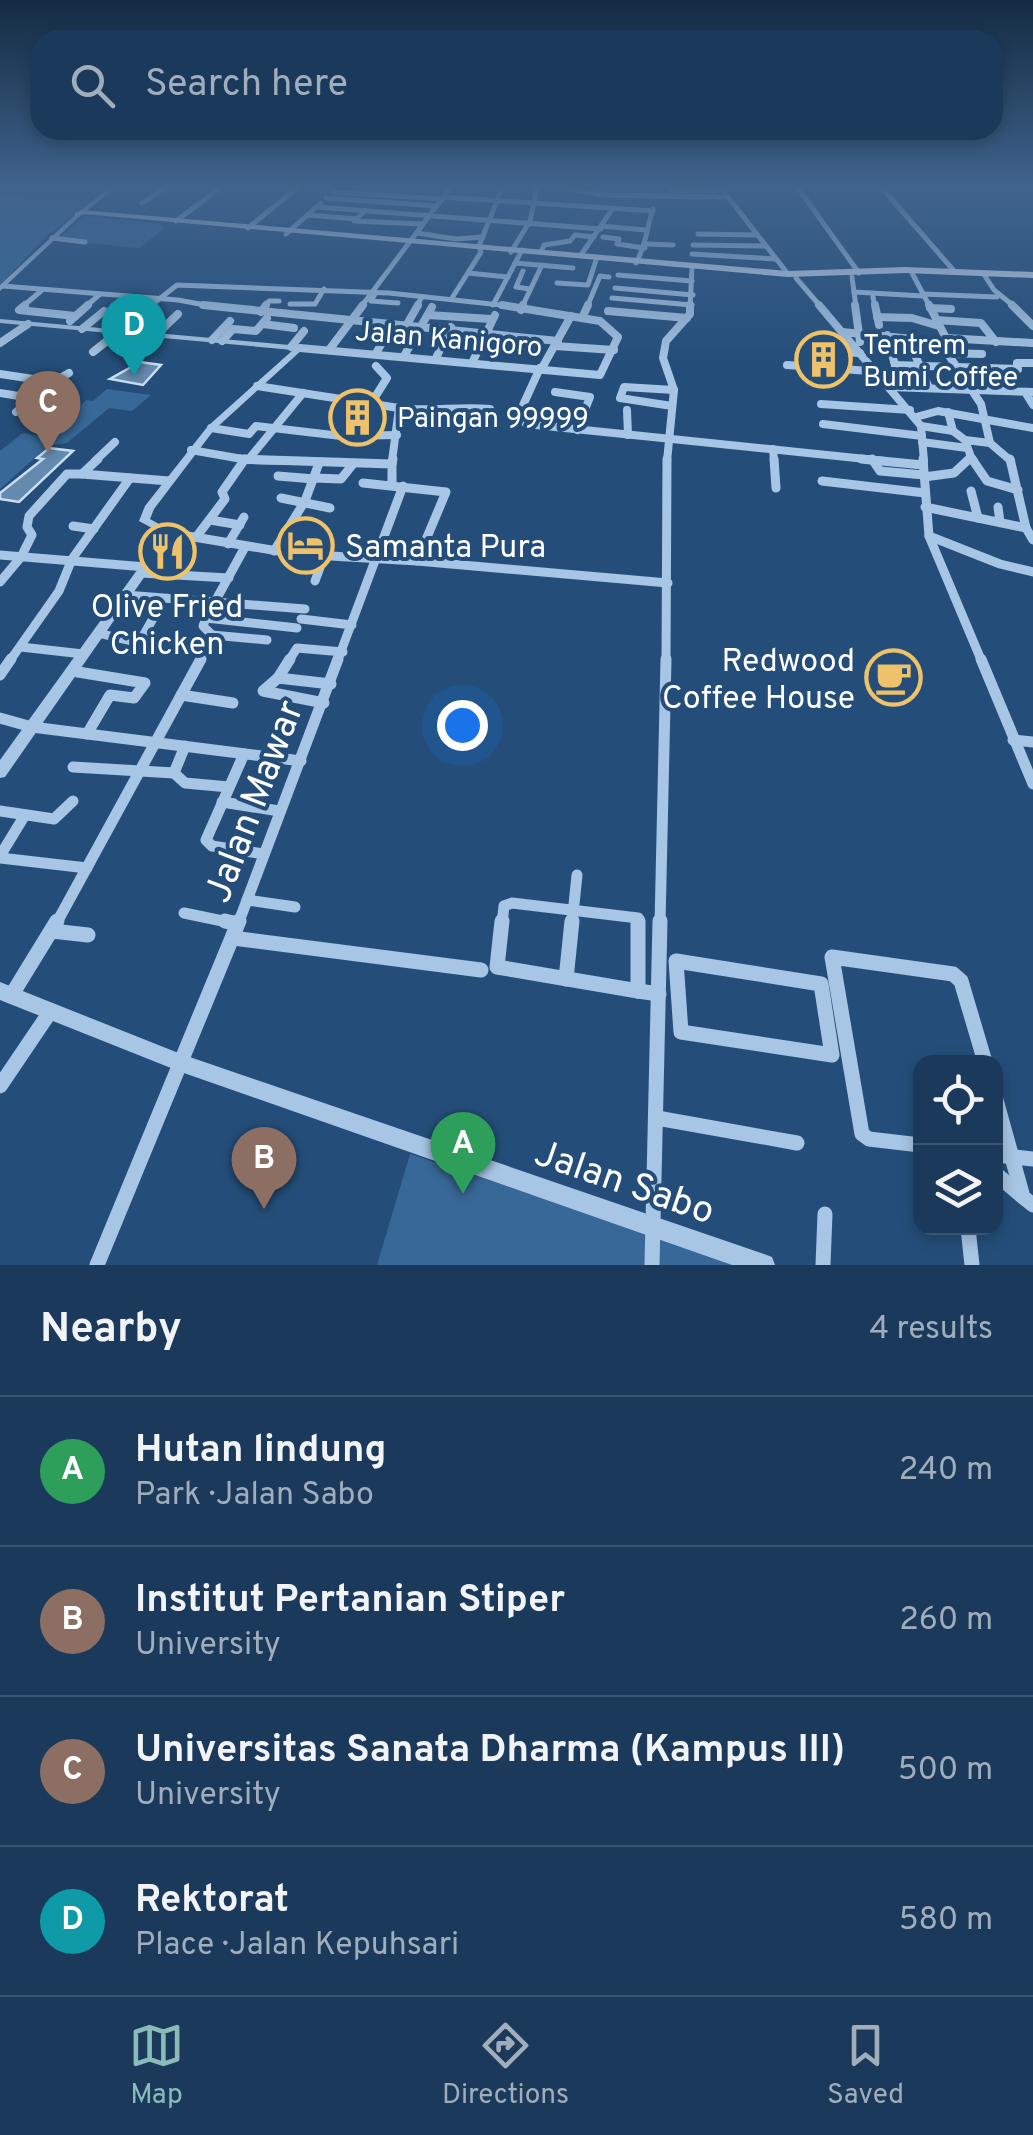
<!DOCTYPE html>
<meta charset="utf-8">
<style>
:root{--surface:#1b3a5b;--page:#244161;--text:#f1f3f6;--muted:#a0adbb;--line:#395471;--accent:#8bbbb9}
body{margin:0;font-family:Overpass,sans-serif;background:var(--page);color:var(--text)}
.controls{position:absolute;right:30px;bottom:30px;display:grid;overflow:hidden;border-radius:20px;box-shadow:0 5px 15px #0003}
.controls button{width:90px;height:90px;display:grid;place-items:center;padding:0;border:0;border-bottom:2px solid var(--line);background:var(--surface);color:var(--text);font:50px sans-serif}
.you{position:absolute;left:462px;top:725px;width:35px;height:35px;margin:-25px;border:8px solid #fff;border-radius:50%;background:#1a73e8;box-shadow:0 0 0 15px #1a73e833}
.badge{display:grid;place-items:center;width:65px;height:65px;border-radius:50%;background:var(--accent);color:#fff;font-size:32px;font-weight:700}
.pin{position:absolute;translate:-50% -82px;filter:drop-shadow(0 2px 5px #0008)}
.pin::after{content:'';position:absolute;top:52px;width:35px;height:30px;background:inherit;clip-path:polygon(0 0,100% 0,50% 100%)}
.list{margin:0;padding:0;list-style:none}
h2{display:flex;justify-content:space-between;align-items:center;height:130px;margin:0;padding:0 40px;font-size:42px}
h2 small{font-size:32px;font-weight:400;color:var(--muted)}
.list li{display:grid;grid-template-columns:65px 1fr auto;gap:30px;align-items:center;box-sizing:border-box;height:150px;padding:0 40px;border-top:2px solid var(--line)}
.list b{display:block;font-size:38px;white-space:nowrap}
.list p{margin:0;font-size:32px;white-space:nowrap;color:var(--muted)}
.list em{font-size:32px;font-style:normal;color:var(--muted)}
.icon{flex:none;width:55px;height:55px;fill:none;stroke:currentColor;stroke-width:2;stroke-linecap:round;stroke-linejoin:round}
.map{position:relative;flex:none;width:1033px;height:1265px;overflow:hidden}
.search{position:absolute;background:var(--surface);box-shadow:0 5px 15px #0003;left:30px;right:30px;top:30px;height:110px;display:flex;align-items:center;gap:25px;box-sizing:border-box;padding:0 35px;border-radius:30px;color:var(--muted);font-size:38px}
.sheet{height:730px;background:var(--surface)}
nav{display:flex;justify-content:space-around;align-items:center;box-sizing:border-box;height:140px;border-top:2px solid var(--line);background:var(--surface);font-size:28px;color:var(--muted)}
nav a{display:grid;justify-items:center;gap:5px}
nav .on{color:var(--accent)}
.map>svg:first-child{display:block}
</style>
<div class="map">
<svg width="1033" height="1265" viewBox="0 0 1033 1265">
<rect width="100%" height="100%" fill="#244e79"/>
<g fill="#386897">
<polygon points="0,196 91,201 48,235 0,285"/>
<polygon points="85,216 161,224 165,228 139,248 56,240"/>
<polygon points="107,389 151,395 132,411 109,408 67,443 48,446 0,489 0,451 23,433 47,437 86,400 93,401"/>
<polygon points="410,1154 743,1265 377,1265"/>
</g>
<g fill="#658aaf" stroke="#c9def3" stroke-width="2.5">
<polygon points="140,362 161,365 143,385 110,379"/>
<polygon points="49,448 73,451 19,502 0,499 0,493 43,459 37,458"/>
</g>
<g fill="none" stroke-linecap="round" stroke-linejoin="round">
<g stroke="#a7c5e4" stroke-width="5">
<polyline points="567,188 603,195 726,197"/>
<polyline points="721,188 788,274"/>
<polyline points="798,188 859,273"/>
<polyline points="882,188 955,272"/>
<polyline points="672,190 716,191"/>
<polyline points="333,192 442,199"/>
<polyline points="444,197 653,211"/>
<polyline points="326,198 437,206"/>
<polyline points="142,203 165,188"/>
<polyline points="317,207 601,229"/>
<polyline points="365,211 354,221 423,224"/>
<polyline points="308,215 357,219"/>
<polyline points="176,221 220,188"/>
<polyline points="601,226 646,230"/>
<polyline points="248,228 297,188"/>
<polyline points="417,233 456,239 483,237"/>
<polyline points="286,234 321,203"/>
<polyline points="698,234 757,235"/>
<polyline points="603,237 619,239 617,244 645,248"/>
<polyline points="52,238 85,242"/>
<polyline points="647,244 673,245"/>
<polyline points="693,245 766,246"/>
<polyline points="511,252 530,221 537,188"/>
<polyline points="541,252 544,245 570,241 575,235 594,237"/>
<polyline points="692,254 776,259"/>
<polyline points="581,255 613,208"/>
<polyline points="515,263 573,268"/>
<path d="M636,263C647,243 646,230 653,209"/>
<polyline points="523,271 516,287 530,289"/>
<polyline points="468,273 508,277"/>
<polyline points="912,273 930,307"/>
<polyline points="983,273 994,290 1015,307"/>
<polyline points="618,275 692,281"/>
<polyline points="852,277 856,307"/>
<polyline points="796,278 821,307"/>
<polyline points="557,283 588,285 596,260"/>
<polyline points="3,286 178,300 216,307"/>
<polyline points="615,288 693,295"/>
<polyline points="854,292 923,296"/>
<polyline points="375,294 371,301 398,303"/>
<polyline points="922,294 997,297"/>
<polyline points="873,297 875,307"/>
<polyline points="452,298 481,252 479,246 502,188"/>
<polyline points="612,298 692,305"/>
<polyline points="290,304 315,304 324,289"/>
<polyline points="493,305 522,250"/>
<polyline points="22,307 41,291"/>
<polyline points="85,307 99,295"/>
<polyline points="149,307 177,285 389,293 520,307"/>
<polyline points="264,307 269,301 279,301"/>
<polyline points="361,307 450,188"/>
<polyline points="416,307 422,297"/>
<polyline points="522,307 542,265"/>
<polyline points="587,307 600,276 609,277"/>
<polyline points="690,307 692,268"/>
</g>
<g stroke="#a7c5e4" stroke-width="8">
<polyline points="25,305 19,310 75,316"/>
<polyline points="203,305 558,341"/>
<polyline points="819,305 921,426 924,461"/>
<polyline points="855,305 860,342"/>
<polyline points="875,305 879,325"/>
<polyline points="929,305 946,338 942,345 981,404 990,443 1011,461"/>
<polyline points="1012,305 1033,326"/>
<polyline points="930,308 951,309"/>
<polyline points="521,310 523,305"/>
<polyline points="608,311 687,318"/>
<polyline points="261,312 266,305"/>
<polyline points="428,315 491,319"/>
<polyline points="877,317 912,318 939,326"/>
<polyline points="582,318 588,305"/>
<polyline points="936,320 981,323 996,342"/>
<polyline points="70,321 88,305"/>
<polyline points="263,324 294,328"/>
<polyline points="406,326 418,305"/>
<polyline points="82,329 104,311"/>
<polyline points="842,332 942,342"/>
<polyline points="156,335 178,314"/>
<polyline points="908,338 929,388"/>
<polyline points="946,338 1033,343"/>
<polyline points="212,340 230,321"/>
<polyline points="222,341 233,329 256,331 267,318"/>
<polyline points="0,343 28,324"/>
<polyline points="555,346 614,350"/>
<polyline points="291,347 304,331"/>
<polyline points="300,348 600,375 618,337 600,321 502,305"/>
<polyline points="329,350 363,305"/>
<polyline points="801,350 860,353"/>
<polyline points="93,352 152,305"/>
<polyline points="376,353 393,325"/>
<polyline points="946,353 982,354"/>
<polyline points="404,356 432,307"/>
<polyline points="436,358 451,327"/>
<polyline points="473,361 495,315"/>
<polyline points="787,365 897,373 887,335"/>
<polyline points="895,365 1018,369 1017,363 1033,363"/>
<polyline points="540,368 519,414 526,424 885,461"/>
<polyline points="542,368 571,316"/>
<polyline points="0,374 53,382 16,412"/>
<polyline points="53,382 69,373"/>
<polyline points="257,386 399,408 392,461"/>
<polyline points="890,387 1033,392"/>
<polyline points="555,392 590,397 577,430"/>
<polyline points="1025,392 1033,405"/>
<polyline points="0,393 31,398"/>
<polyline points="821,404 910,410"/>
<polyline points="370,405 387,378 376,366"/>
<polyline points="672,406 620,398 624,387 674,390"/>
<path d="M398,408C431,412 458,406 490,409"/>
<polyline points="627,410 628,435"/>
<polyline points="948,412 953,431 965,440"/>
<polyline points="916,417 938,411 1033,428"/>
<polyline points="823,424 922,436"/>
<polyline points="921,426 953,431"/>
<polyline points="211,428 249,434 256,426 341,436 397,435"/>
<polyline points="922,442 967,448"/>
<polyline points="773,449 774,461"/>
<polyline points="191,450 248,460 287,461"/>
<polyline points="971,457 974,461"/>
<polyline points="248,460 303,393"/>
<polyline points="95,461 115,442"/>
<polyline points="667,461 674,390 663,358 666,341 690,314 690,305"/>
<polyline points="967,461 971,457 965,440 990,443"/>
</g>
<g stroke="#a7c5e4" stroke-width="9">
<polyline points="240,459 392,464 392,485"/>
<polyline points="774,459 776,488"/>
<polyline points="861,459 923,465"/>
<polyline points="872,459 880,471 924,475"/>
<polyline points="923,459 929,536 982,662"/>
<polyline points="972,459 987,481 1018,490"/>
<polyline points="1010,459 1026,528 1033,540"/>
<polyline points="392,464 393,459"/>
<polyline points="82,474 169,481"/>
<polyline points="278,476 314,479"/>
<polyline points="924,477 954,473 969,459"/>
<polyline points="314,478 341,479 353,464"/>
<polyline points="822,481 925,493"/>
<polyline points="281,498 330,508"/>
<polyline points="925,507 978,518 971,491"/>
<polyline points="998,507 1000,522"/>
<polyline points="978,518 1026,528"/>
<polyline points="210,520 240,525"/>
<polyline points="73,526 94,529"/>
<polyline points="170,533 296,554 417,561 446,492 363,483"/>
<polyline points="197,536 225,499 222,492 245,459"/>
<polyline points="929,536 1000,564 1033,572"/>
<polyline points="228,544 244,517"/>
<polyline points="274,551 305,501 319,463"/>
<polyline points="0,555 146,567"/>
<polyline points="417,561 668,583"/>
<polyline points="141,573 229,578"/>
<polyline points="315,581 324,557"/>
<polyline points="0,582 21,557 32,535 27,527 29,516 67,474 82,474 98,459"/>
<polyline points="125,595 305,609"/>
<polyline points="206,618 297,628"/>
<polyline points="301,619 352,625"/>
<polyline points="98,633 139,643 133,653"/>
<polyline points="212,635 267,640"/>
<polyline points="139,643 155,615"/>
<polyline points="21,647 83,654"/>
<polyline points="9,662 59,591 72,559 130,478"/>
<polyline points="199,662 212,635 203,626 206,618 245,547"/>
<polyline points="288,662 297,648 343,652"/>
<polyline points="337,662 403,486"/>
<polyline points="666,662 667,459"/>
</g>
<g stroke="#a7c5e4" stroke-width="11">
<polyline points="981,659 1033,784"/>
<polyline points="72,671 145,683 134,698 110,695 87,734"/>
<polyline points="0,675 11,659"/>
<polyline points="278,678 290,659"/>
<polyline points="181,695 233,703"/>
<polyline points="324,703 263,691 278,678 331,684"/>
<polyline points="0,718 32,727 301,761"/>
<polyline points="1013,740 1033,742"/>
<polyline points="244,754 206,840 212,846 264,854"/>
<polyline points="73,767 174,773 185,746"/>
<polyline points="174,773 185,783 229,787"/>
<polyline points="222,802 279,811"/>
<polyline points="0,811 54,819 73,801"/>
<polyline points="0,856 25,815"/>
<polyline points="0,858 87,868"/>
<polyline points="247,900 295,907"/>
<polyline points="184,913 237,924"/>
<polyline points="56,924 201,659"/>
<polyline points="238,924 338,659"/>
<polyline points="502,924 504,906 512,903 638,918 638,924"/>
<polyline points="572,924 577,875"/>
<polyline points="660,924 666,659"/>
</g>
<g stroke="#a7c5e4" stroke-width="15">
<polyline points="225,921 237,924"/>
<polyline points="502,921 497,967 638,991"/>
<polyline points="638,921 638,991"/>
<polyline points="52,931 88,935"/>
<polyline points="233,938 481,970"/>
<polygon points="676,961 821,984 832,1055 681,1032"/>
<polyline points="566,979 572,921"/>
<polyline points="638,991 659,994"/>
<polyline points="11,996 57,921"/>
<polyline points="0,1086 50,1012"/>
<polyline points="996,1100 1023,1197 1033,1205"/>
<polyline points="657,1118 797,1143"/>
<polyline points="920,1145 869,1139 862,1134 832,957 953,974 961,981 985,1062"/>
<polyline points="996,1155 1033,1159"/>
<polyline points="996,1174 1022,1196"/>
<polyline points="968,1228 972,1265"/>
<polyline points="97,1265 239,921"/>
<polyline points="652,1265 660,921"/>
<polyline points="823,1265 825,1214"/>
</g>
<g fill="#a7c5e4" fill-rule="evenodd">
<polygon points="108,188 115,188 84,213 80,213 80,211"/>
<polygon points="76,214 81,215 0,291 0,285"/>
<polygon points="0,319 300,346 304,348 214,430 154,509 150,519 175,533 5,777 0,778 0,760 163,534 139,521 145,506 208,426 293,350 0,323"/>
<polygon points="0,982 181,1054 764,1254 772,1257 775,1265 732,1265 181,1072 0,1000"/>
</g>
<polygon fill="#d0e1f4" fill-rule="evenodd" points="82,210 788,271 905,267 1033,272 1033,278 905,273 788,277 84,214 75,217 75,213"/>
</g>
<linearGradient id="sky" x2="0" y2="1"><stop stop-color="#142b43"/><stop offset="0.51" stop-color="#3f638c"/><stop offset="1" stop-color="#3f638c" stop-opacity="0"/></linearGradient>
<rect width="1033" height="366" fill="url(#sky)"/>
<defs>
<symbol id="building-ring" viewBox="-11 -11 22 22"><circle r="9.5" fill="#244e79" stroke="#eec16b" stroke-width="1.5"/><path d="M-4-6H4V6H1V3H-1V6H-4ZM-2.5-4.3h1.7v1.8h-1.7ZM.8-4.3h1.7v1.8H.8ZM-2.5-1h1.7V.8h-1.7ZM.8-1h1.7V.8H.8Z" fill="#eec16b"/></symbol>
<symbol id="hotel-ring" viewBox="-11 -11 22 22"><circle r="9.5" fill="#244e79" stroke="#eec16b" stroke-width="1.5"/><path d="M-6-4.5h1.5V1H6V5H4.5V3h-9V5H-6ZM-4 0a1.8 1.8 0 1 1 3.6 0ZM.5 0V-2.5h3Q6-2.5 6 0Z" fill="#eec16b"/></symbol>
<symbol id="restaurant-ring" viewBox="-11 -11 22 22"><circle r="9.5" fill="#244e79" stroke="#eec16b" stroke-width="1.5"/><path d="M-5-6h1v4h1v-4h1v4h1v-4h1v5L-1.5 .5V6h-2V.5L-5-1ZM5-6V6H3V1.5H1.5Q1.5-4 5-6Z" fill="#eec16b"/></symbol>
<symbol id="cafe-ring" viewBox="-11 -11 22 22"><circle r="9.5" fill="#244e79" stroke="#eec16b" stroke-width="1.5"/><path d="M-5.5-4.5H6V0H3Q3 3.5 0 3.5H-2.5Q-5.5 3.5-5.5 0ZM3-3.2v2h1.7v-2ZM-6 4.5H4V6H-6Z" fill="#eec16b"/></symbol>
</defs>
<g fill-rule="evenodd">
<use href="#building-ring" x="792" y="328" width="63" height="63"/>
<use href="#building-ring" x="326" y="386" width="63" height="63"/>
<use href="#hotel-ring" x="274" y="514" width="63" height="63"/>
<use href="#restaurant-ring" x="136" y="520" width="63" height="63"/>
<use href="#cafe-ring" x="862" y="646" width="63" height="63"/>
</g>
<g text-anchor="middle" stroke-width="8" stroke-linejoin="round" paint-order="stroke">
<g font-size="28" fill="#fff" stroke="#244e79">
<text transform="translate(449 338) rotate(5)" y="10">Jalan Kanigoro</text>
</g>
<g font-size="28" fill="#fff" stroke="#244e79" text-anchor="start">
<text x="863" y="354">Tentrem<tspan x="863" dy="32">Bumi Coffee</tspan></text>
<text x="397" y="427">Paingan 99999</text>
</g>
<g font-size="32" fill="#fff" stroke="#244e79" text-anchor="start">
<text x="345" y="557">Samanta Pura</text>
<text x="167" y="617" text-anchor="middle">Olive Fried<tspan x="167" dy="37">Chicken</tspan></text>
<text x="855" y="671" text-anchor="end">Redwood<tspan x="855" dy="37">Coffee House</tspan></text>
</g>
<g font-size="38" fill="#fff" stroke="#244e79">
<text transform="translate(253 801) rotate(-69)" y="13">Jalan Mawar</text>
<text transform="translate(625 1181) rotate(19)" y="13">Jalan Sabo</text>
</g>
</g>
</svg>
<div class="controls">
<button><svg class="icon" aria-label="locate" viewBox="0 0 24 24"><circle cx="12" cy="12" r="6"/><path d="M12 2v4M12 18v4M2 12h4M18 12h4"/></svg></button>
<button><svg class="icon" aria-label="layers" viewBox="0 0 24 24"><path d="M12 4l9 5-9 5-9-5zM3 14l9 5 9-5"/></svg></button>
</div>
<div class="you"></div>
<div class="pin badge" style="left:463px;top:1194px;background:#2e9e5b">A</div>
<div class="pin badge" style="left:264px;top:1209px;background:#8d6e63">B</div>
<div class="pin badge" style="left:48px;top:453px;background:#8d6e63">C</div>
<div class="pin badge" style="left:134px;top:376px;background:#0f9aa8">D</div>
<div class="search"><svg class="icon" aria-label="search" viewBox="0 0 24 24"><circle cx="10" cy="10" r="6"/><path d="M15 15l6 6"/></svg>Search here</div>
</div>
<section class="sheet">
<h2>Nearby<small>4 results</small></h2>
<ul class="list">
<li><span class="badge" style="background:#2e9e5b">A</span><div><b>Hutan lindung</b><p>Park · Jalan Sabo</p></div><em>240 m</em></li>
<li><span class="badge" style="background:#8d6e63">B</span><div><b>Institut Pertanian Stiper</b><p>University</p></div><em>260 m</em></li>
<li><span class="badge" style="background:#8d6e63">C</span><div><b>Universitas Sanata Dharma (Kampus III)</b><p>University</p></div><em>500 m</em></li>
<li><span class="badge" style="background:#0f9aa8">D</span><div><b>Rektorat</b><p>Place · Jalan Kepuhsari</p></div><em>580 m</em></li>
</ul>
</section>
<nav>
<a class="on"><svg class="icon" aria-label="map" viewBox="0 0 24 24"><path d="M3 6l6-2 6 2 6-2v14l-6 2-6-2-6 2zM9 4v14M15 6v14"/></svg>Map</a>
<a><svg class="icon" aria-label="directions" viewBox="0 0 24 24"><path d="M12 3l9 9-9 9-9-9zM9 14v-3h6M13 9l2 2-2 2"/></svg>Directions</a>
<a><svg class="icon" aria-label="saved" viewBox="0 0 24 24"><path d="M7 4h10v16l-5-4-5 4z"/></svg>Saved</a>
</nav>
